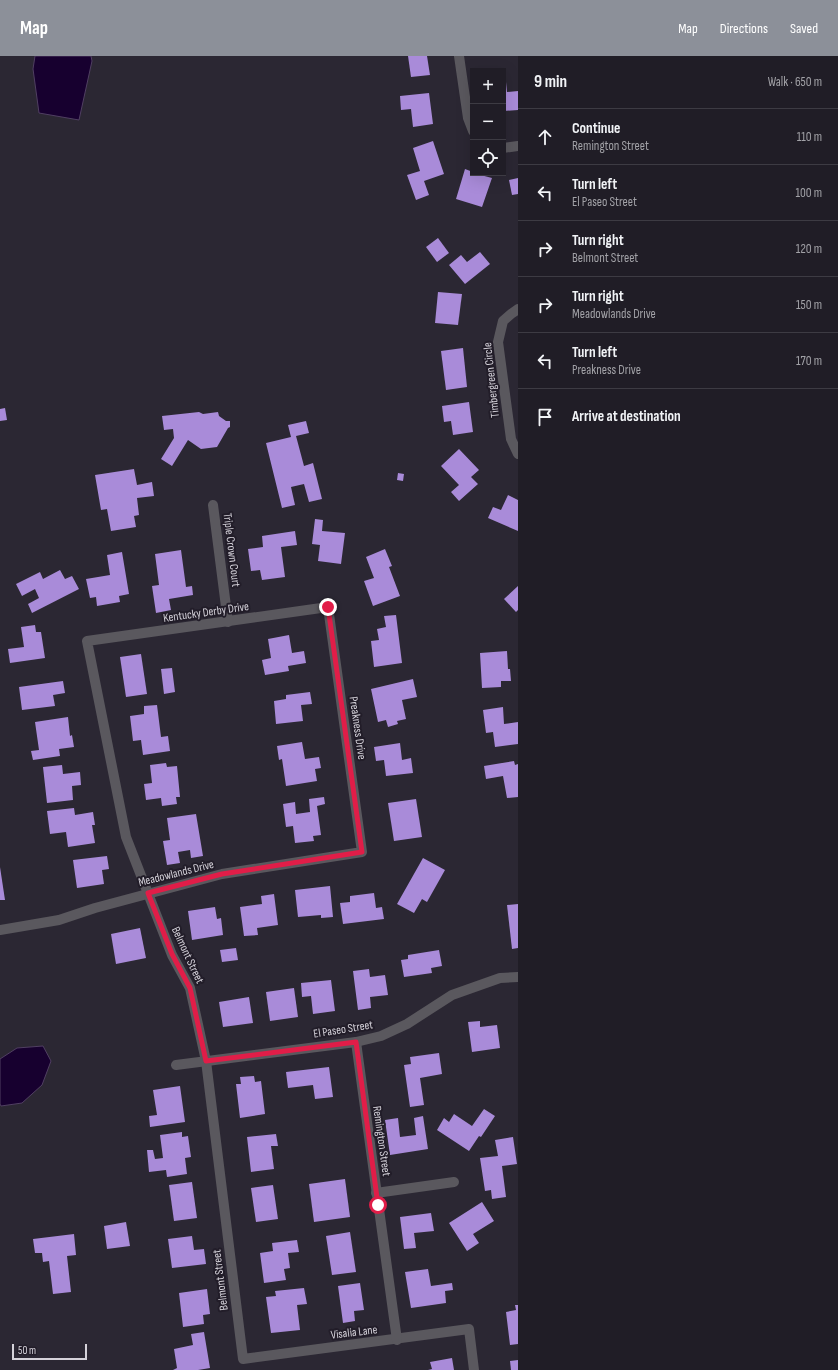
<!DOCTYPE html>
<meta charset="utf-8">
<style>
:root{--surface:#201d26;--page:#2d2a32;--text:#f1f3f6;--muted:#a2a2a7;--line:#3d3b43;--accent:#8c9099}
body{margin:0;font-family:"Sofia Sans Condensed",sans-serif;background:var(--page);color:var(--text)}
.controls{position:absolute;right:12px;top:12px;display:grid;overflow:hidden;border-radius:0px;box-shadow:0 4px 16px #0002}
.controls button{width:36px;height:36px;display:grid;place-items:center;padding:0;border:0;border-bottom:1px solid var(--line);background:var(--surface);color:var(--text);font:20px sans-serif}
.scale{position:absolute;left:12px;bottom:10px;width:75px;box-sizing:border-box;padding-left:4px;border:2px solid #d5d2da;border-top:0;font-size:11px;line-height:14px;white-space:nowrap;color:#d5d2da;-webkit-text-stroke:3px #221d29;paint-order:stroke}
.stop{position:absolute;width:12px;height:12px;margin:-9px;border:3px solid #e11d48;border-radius:50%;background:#fff}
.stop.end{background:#e11d48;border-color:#fff;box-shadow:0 1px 4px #0008}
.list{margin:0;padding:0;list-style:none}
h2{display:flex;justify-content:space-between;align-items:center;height:52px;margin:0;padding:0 16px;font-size:17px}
h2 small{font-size:13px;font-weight:400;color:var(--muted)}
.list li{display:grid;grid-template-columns:26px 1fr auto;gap:12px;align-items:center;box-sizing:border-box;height:56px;padding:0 16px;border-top:1px solid var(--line)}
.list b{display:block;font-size:15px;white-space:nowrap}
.list p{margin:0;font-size:13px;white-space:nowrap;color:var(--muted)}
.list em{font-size:13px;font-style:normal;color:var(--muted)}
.icon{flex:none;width:22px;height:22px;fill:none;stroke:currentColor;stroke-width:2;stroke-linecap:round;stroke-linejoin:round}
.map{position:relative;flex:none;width:518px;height:1314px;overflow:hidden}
header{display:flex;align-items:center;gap:24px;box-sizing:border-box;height:56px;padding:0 20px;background:var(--accent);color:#fff}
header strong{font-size:19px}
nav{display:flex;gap:22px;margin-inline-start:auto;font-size:14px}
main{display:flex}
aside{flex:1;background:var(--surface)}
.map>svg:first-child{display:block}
</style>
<header>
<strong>Map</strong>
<nav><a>Map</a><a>Directions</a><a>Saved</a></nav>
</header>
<main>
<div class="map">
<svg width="518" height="1314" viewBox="0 0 518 1314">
<rect width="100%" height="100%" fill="#2b2733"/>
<g fill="#17002f" stroke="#503f62">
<polygon points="35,0 91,0 92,5 79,64 39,57 33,13"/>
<polygon points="43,990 51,1005 42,1029 22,1047 1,1050 0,1048 0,1003 17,992"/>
</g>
<g fill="#a98bd9">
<polygon points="408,0 427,0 430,19 411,21"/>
<polygon points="503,26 506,26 507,36 518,35 518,54 503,55"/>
<polygon points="429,37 433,68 413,71 411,53 401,54 400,40"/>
<polygon points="433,85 444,118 424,125 429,139 416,144 407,119 420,115 413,92"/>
<polygon points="465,113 473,116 473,117 492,122 482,151 456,143"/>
<polygon points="518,122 518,138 512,139 509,124"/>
<polygon points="438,182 449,197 437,206 426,191"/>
<polygon points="480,196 490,208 465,228 449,209 461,199 467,206"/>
<polygon points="438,236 462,238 458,269 435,267"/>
<polygon points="463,292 467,331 446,334 441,295"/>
<polygon points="469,346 473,376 453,379 451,365 444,366 442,350"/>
<polygon points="5,352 7,364 0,365 0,353"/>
<polygon points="199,356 203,358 218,356 219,360 226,365 230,365 230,371 228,372 217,391 201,393 188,384 172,410 161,403 174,382 173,373 164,374 162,360"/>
<polygon points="306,365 309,377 296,380 304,410 313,407 322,443 309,446 304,428 291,431 295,449 282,452 266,387 291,381 288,369"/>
<polygon points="459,393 479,414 471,421 478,428 459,445 451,436 459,429 441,410"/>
<polygon points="134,413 137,429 152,426 154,440 137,442 139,459 134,460 136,471 111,475 107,453 101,454 95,419"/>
<polygon points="398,417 404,418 403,425 397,424"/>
<polygon points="508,439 518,444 518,475 488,462 493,451 501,454"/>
<polygon points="315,463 323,464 322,475 345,477 341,508 318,505 320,489 312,488"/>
<polygon points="295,475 297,489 281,491 285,521 262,524 260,514 251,515 248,493 263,491 262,480"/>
<polygon points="385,493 392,510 389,511 400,540 373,550 364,525 374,522 366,501"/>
<polygon points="181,494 186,531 192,530 193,539 169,543 171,554 156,557 152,530 159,529 155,498"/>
<polygon points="122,496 129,538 119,540 120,546 97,550 96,541 90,542 86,523 110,519 107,499"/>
<polygon points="60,514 65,523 72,520 79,533 32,557 28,548 39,542 35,533 22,540 16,528 40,516 43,523"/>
<polygon points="518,530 518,554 516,556 504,543"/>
<polygon points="396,559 402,607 374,611 371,585 379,584 377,573 386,571 384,560"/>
<polygon points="35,569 36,576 41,576 45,602 10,607 8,593 24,591 21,571"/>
<polygon points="289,579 292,597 304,595 306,607 288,610 289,615 265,619 262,604 271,602 268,583"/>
<polygon points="507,595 508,613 510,613 511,625 501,625 501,631 482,632 480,597"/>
<polygon points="141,598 147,638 126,641 120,601"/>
<polygon points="172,612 175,636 164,638 161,613"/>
<polygon points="413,623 417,641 402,644 406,663 397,665 398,668 388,671 386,664 378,666 371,633"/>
<polygon points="63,625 65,637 53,639 55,650 22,654 19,631"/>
<polygon points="310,636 312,648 301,649 303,665 276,668 274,645 286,643 286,639"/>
<polygon points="157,649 161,681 168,680 170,695 143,699 141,684 133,685 130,660 144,658 144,650"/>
<polygon points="503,651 504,668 518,666 518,688 495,691 493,676 486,677 483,654"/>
<polygon points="68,661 70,680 72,679 74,691 59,693 60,700 33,704 31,695 39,694 35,666"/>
<polygon points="302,686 305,703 319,701 321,712 315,713 317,725 286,730 282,703 279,704 277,690"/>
<polygon points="400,687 402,704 411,702 413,717 386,720 384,704 376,705 374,691"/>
<polygon points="514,705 515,709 518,708 518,741 507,742 503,720 486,723 484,710"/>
<polygon points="166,707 167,711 177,710 180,741 176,741 177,748 162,750 161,742 146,744 144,728 152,727 150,709"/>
<polygon points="62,709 63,718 80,716 81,729 72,730 73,744 47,747 43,711"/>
<polygon points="324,741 325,748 317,750 321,779 313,780 314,785 295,787 293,770 286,771 283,748 295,746 296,758 310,756 309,743"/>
<polygon points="416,743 422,781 394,785 388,747"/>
<polygon points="74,752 75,759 93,756 95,769 92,769 95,787 68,791 66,776 50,778 47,755"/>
<polygon points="196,758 203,800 191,802 190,794 178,796 180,807 167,809 163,785 170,784 167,762"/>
<polygon points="107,800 109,813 102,814 104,828 77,832 73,804"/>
<polygon points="423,802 445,814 427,846 422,843 414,857 397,848"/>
<polygon points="0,811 5,844 0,844"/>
<polygon points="330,830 333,861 321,862 321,859 298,861 295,834"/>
<polygon points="374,837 376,852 382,851 384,863 343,868 340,847 350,846 350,840"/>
<polygon points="274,838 278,869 257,872 258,879 244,880 240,851 262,848 261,840"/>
<polygon points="518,848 518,892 512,893 507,849"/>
<polygon points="215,851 217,863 221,862 223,879 192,884 188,855"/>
<polygon points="140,872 146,902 116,908 111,878"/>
<polygon points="236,892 238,904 222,906 220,894"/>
<polygon points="439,894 442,910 431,912 432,917 404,921 401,904 408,903 408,899"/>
<polygon points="369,913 370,921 385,919 388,939 370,941 371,952 358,954 353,915"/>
<polygon points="331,924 335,955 313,958 311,940 302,941 301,927"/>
<polygon points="294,932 298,961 270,965 266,936"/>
<polygon points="249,941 253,967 223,971 219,946"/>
<polygon points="480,965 480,971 497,969 500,992 472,996 468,966"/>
<polygon points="439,997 442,1018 420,1022 424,1049 410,1051 404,1009 411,1008 410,1001"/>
<polygon points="329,1011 333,1041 315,1043 313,1029 288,1032 286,1016"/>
<polygon points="254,1020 255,1026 261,1025 265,1058 240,1062 236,1028 241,1028 240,1021"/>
<polygon points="180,1030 185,1066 150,1071 149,1060 157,1059 153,1034"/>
<polygon points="484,1053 495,1060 481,1081 479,1080 469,1095 437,1074 444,1062 449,1066 454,1058 472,1070"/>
<polygon points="423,1060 428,1093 390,1099 385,1064 398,1062 400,1081 416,1079 414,1062"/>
<polygon points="182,1076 182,1081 188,1080 191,1101 185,1102 187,1118 167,1121 166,1114 149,1116 147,1094 153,1094 155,1103 163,1102 160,1079"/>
<polygon points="276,1078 278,1090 271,1090 274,1113 251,1116 247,1081"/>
<polygon points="513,1081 517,1108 502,1110 506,1141 492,1143 491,1134 485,1135 480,1102 498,1100 495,1084"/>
<polygon points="345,1123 350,1161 314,1166 309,1128"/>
<polygon points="192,1126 197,1162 174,1165 169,1129"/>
<polygon points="273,1129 278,1163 256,1166 251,1132"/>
<polygon points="482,1146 494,1165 473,1178 479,1187 467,1195 449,1167"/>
<polygon points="431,1157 434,1175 414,1177 416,1192 404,1193 400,1161"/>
<polygon points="126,1166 130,1190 107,1193 104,1170"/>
<polygon points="350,1176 356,1216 332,1219 326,1180"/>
<polygon points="74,1178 76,1199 67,1200 71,1236 53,1238 49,1205 43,1206 42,1197 35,1197 33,1183"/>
<polygon points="192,1180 194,1194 204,1193 206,1208 172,1212 168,1183"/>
<polygon points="297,1184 299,1196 288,1197 290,1212 284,1213 286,1224 264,1227 260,1197 273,1195 272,1187"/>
<polygon points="428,1213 431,1230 452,1227 453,1234 445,1235 446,1247 411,1252 405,1216"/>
<polygon points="360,1227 364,1254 354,1255 355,1265 343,1267 338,1230"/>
<polygon points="304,1232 307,1248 297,1249 300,1274 271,1277 266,1241 276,1240 275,1235"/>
<polygon points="207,1233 210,1258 203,1259 204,1268 183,1271 179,1237"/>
<polygon points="515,1249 518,1249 518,1288 510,1289 506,1256 516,1254"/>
<polygon points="204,1276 210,1312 198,1314 173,1314 177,1312 174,1293 193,1289 191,1278"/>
<polygon points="452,1302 454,1314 428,1314 432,1313 430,1306"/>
<polygon points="518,1304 518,1314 511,1314 510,1305"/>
</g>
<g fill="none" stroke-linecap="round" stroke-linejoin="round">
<g stroke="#5a585e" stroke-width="10">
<polyline points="459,0 468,62 473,75"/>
<polyline points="503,92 518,90"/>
<polyline points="518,253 511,258 503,265 498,286 511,383 518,398"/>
<polyline points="213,449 228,566"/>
<polyline points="0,874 59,864 95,852 222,818 362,796 328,551 87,585 126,781 172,899 190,932 206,1005 243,1303 469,1273 474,1314"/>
<polyline points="356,986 397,1284"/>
<polyline points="176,1009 356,986 381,980 407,968 452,939 500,922 518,921"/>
<polyline points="376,1137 454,1126"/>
</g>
</g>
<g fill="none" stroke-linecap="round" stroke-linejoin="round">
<polyline stroke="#e11d48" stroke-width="5" points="328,551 362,796 222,818 148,837 172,898 190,932 206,1005 356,986 378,1149"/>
</g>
<g text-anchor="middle" stroke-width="4" stroke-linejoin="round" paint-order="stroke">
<g font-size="12" fill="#d5d2da" stroke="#221d29">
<text transform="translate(491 324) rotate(-96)" y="4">Timbergreen Circle</text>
<text transform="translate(232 494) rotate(83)" y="4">Triple Crown Court</text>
<text transform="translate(206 556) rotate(-8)" y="4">Kentucky Derby Drive</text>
<text transform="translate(358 672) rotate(82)" y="4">Preakness Drive</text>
<text transform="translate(176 817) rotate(-14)" y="4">Meadowlands Drive</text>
<text transform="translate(188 899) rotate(65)" y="4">Belmont Street</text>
<text transform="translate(343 973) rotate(-9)" y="4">El Paseo Street</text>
<text transform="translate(382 1085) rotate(82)" y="4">Remington Street</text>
<text transform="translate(220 1224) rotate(-97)" y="4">Belmont Street</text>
<text transform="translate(354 1276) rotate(-7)" y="4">Visalia Lane</text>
</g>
</g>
</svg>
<div class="controls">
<button>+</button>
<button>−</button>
<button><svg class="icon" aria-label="locate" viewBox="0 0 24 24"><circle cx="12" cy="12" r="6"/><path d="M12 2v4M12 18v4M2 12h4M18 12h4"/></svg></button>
</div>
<div class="scale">50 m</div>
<div class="stop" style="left:378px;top:1149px"></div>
<div class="stop end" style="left:328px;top:551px"></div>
</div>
<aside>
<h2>9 min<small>Walk · 650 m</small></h2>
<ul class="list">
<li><svg class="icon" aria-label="ahead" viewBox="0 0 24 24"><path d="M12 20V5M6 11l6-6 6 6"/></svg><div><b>Continue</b><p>Remington Street</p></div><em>110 m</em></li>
<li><svg class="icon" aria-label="left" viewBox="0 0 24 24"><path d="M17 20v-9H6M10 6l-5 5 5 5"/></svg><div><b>Turn left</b><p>El Paseo Street</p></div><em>100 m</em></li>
<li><svg class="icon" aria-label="right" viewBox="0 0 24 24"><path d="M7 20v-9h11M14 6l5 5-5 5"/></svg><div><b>Turn right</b><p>Belmont Street</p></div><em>120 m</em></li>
<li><svg class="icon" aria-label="right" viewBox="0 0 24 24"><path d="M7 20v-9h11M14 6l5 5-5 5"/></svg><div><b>Turn right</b><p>Meadowlands Drive</p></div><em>150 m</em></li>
<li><svg class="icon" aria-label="left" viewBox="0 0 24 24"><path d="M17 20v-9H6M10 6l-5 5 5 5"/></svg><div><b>Turn left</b><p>Preakness Drive</p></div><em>170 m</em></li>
<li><svg class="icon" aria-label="arrive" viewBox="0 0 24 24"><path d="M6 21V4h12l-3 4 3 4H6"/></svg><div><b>Arrive at destination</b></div></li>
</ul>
</aside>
</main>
